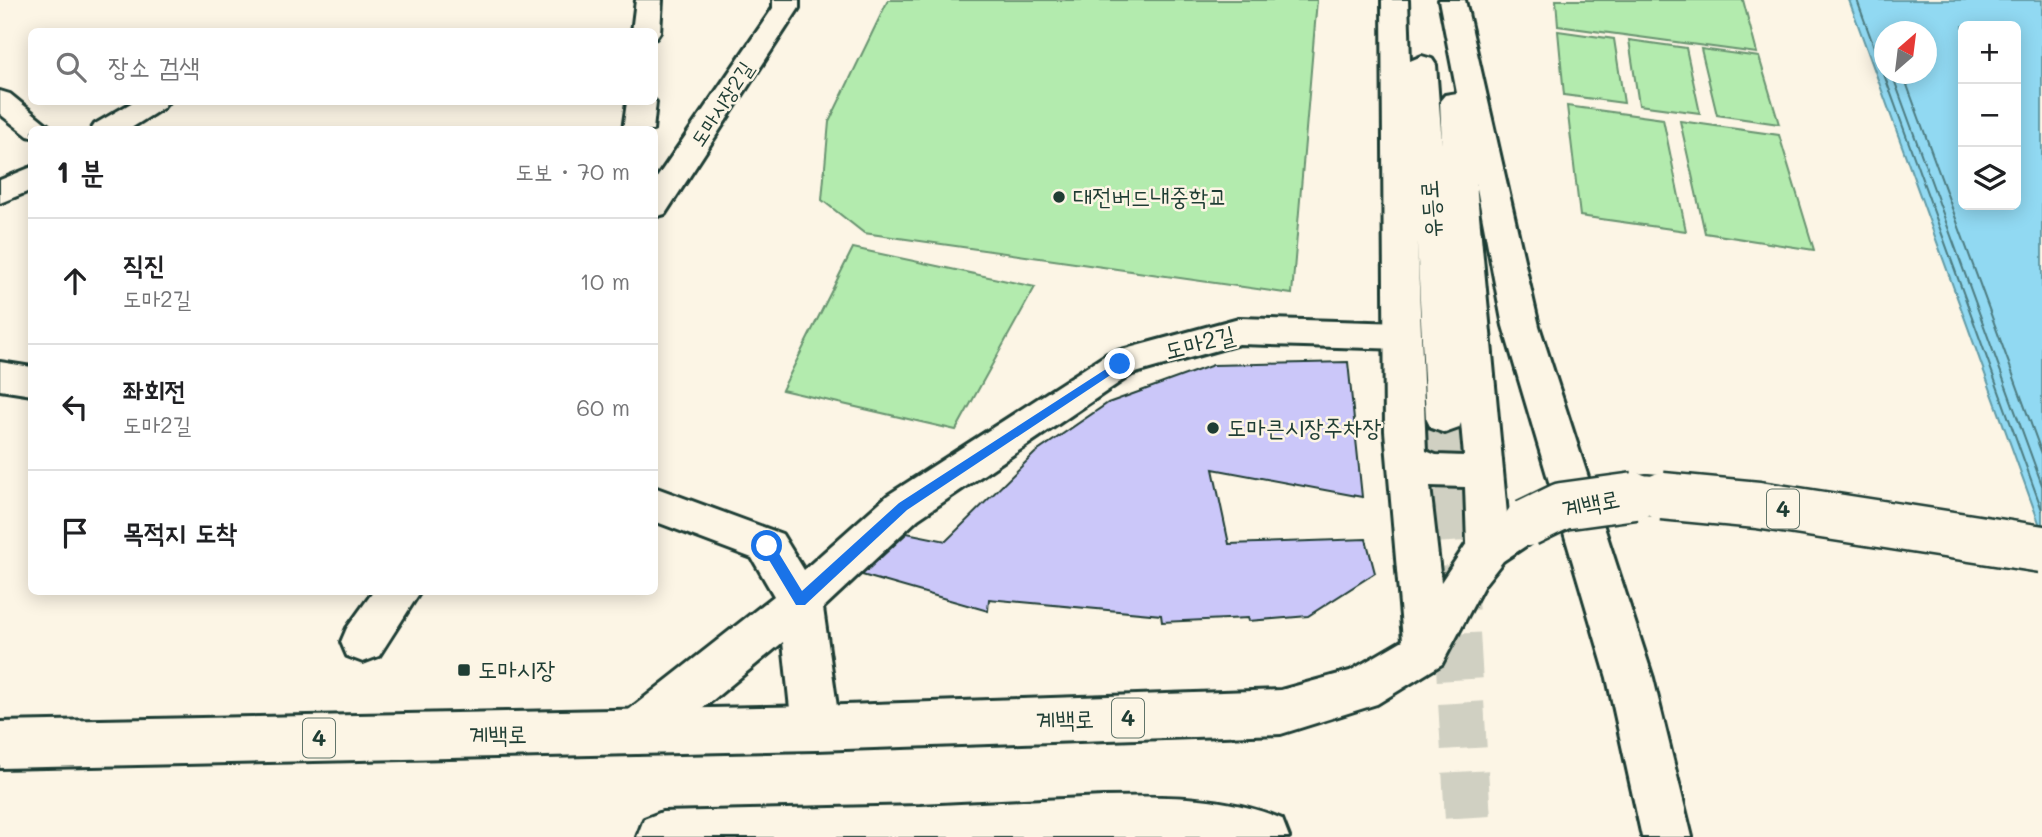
<!DOCTYPE html>
<html lang="ko">
<meta charset="utf-8">
<style>
:root{--surface:#fff;--page:#f6f6f6;--text:#202124;--muted:#757577;--line:#e0e0e0}
body{margin:0;font-family:Mali,"Poor Story",sans-serif;background:var(--page);color:var(--text)}
.controls{position:absolute;right:21px;top:21px;display:grid;overflow:hidden;border-radius:10px;box-shadow:0 4px 18px #0003}
.controls button{width:63px;height:63px;display:grid;place-items:center;padding:0;border:0;border-bottom:2px solid var(--line);background:var(--surface);color:var(--text);font:35px sans-serif}
.compass{position:absolute;left:1874px;top:21px;width:63px;height:63px;border-radius:50%;background:var(--surface);box-shadow:0 4px 18px #0003;rotate:28deg}
.stop{position:absolute;width:21px;height:21px;margin:-16px;border:5px solid #1a73e8;border-radius:50%;background:#fff}
.stop.end{background:#1a73e8;border-color:#fff;box-shadow:0 2px 7px #0008}
.list{margin:0;padding:0;list-style:none}
h2{display:flex;justify-content:space-between;align-items:center;height:91px;margin:0;padding:0 28px;font-size:30px}
h2 small{font-size:23px;font-weight:400;color:var(--muted)}
.list li{display:grid;grid-template-columns:46px 1fr auto;gap:21px;align-items:center;box-sizing:border-box;height:126px;padding:0 28px;border-top:2px solid var(--line)}
.list b{display:block;font-size:26px;white-space:nowrap}
.list p{margin:0;font-size:23px;white-space:nowrap;color:var(--muted)}
.list em{font-size:23px;font-style:normal;color:var(--muted)}
.icon{flex:none;width:38px;height:38px;fill:none;stroke:currentColor;stroke-width:2;stroke-linecap:round;stroke-linejoin:round}
.map{position:relative;flex:none;width:2042px;height:837px;overflow:hidden}
.search{position:absolute;background:var(--surface);box-shadow:0 4px 18px #0003;left:28px;top:28px;width:630px;height:77px;display:flex;align-items:center;gap:18px;box-sizing:border-box;padding:0 24px;border-radius:10px;color:var(--muted);font-size:26px}
.panel{position:absolute;background:var(--surface);box-shadow:0 4px 18px #0003;left:28px;top:126px;width:630px;height:469px;border-radius:10px}
.map>svg:first-child{display:block}
</style>
<div class="map">
<svg width="2042" height="837" viewBox="0 0 2042 837">
<rect width="100%" height="100%" fill="#fcf5e5"/>
<filter id="ink" filterUnits="userSpaceOnUse"><feTurbulence type="fractalNoise" baseFrequency=".0143" numOctaves="2"/><feDisplacementMap in="SourceGraphic" scale="14" xChannelSelector="R" yChannelSelector="G"/><feConvolveMatrix kernelMatrix="1 2 1 2 8 2 1 2 1" color-interpolation-filters="sRGB"/></filter>
<g filter="url(#ink)">
<g fill="#b3ebae" stroke="#699471" stroke-width="2">
<polygon points="888,0 1317,0 1292,294 864,233 822,200 829,122"/>
<polygon points="1556,0 1743,0 1757,53 1558,26"/>
<polygon points="1558,31 1614,39 1624,103 1564,95"/>
<polygon points="1629,40 1686,48 1700,113 1639,105"/>
<polygon points="1701,49 1759,57 1779,124 1717,115"/>
<polygon points="1567,106 1663,119 1686,231 1580,216"/>
<polygon points="1680,121 1779,135 1814,250 1705,233"/>
<polygon points="853,248 1035,287 956,430 782,390"/>
</g>
<path fill="#91d9f2" stroke="#639ba6" stroke-width="2" fill-rule="evenodd" d="M1849,0H2042V531ZM1963,26H2016V205H1963ZM1884,32H1926V74H1884Z"/>
<g fill="none" stroke-linecap="round" stroke-linejoin="round">
<g stroke="#4d7b80" stroke-width="2">
<polyline points="1857,0 2042,510"/>
<polyline points="1892,74 2042,485"/>
<polyline points="1903,74 2042,454"/>
</g>
</g>
<polygon fill="#cbc7f9" stroke="#1f3d34" stroke-width="2" points="1348,362 1362,497 1213,469 1229,544 1366,539 1375,573 1308,616 1249,621 1248,618 1162,622 1161,615 989,599 988,611 862,575 907,533 946,541 1035,453 1108,403 1213,365"/>
<g fill="none" stroke-linecap="round" stroke-linejoin="round">
<polyline stroke="#d0d0c2" stroke-width="37" stroke-dasharray="37 18" stroke-linecap="butt" points="1445,418 1450,497"/>
<polyline stroke="#d0d0c2" stroke-width="46" stroke-dasharray="46 23" stroke-linecap="butt" points="1449,496 1469,837"/>
<defs>
<g id="minor">
<polygon points="636,0 662,0 660,32 656,38 654,32 632,32"/>
<polygon points="773,0 799,0 799,8 665,214 654,217 654,182 773,8"/>
<polygon points="0,91 10,94 54,130 32,130 32,137 28,136 0,114"/>
<polygon points="654,100 656,102 653,130 623,130 627,102"/>
<polygon points="133,102 168,102 163,108 128,130 91,130 95,124"/>
<polygon points="32,167 32,190 0,203 0,180"/>
<polygon points="1239,318 1403,323 1416,327 1421,336 1416,345 1403,349 1239,344 1132,374 918,519 823,608 840,728 833,744 816,750 799,744 792,728 783,642 655,748 638,754 621,748 614,732 621,716 774,596 752,558 654,521 654,487 782,534 804,570 888,495 1107,354"/>
<polygon points="0,362 32,367 32,395 0,390"/>
<polygon points="373,592 420,592 379,656 363,662 347,656 341,642 347,628"/>
</g>
<g id="major">
<path d="M1382,0H1408L1410,61L1422,56L1432,59L1436,65L1442,144L1440,101L1445,95L1457,93L1439,0H1465L1539,326L1653,678L1692,837H1642L1607,678L1503,326L1476,183L1507,514L1527,506L1542,511L1548,523L1542,535L1503,561L1484,585L1442,664L1377,704L1281,734L816,750L0,768V722L816,706L1281,690L1350,671L1403,640L1385,431ZM1417,240L1426,418L1431,428L1445,433L1459,428L1461,423L1464,456L1436,455L1426,451ZM1430,486L1465,487L1467,543L1441,582Z"/>
<path d="M1103,797C1164,796 1225,795 1282,819L1289,837H637L644,819L662,812L920,806Z"/>
</g>
</defs>
<use href="#minor" stroke="#1f3d34" stroke-width="6"/>
<use href="#major" stroke="#1f3d34" stroke-width="6"/>
<use href="#minor" fill="#fcf5e5" fill-rule="evenodd"/>
<use href="#major" fill="#fcf5e5" fill-rule="evenodd"/>
<defs>
<polyline id="major-bridge-far1" points="1623,497 1646,494 1680,497"/>
<g id="major-bridge">
<polyline points="1662,496 1758,505 2042,549"/>
<polyline points="1527,523 1562,506 1635,496"/>
</g>
</defs>
<use href="#major-bridge-far1" stroke="#1f3d34" stroke-width="42" stroke-linecap="butt"/>
<use href="#major-bridge" stroke="#1f3d34" stroke-width="51" stroke-linecap="butt"/>
<use href="#major-bridge-far1" stroke="#fcf5e5" stroke-width="37"/>
<use href="#major-bridge" stroke="#fcf5e5" stroke-width="46"/>
</g>
</g>
<polygon fill="#1a73e8" points="1120,360 1124,361 1124,366 907,510 805,605 796,605 763,550 763,542 772,542 802,591 899,503"/>
<g fill="#1f3d34" stroke="#fcf5e5" stroke-width="2.5">
<circle cx="1059" cy="197" r="7"/>
<circle cx="1213" cy="428" r="7"/>
<rect x="457" y="663" width="14" height="14" rx="3.5"/>
</g>
<g text-anchor="middle" stroke-width="5" stroke-linejoin="round" paint-order="stroke">
<g font-size="21" fill="#1f3d34" stroke="#fcf5e5">
<text transform="translate(722 104) rotate(-57)" y="7">도마시장2길</text>
</g>
<g fill="#fcf5e5" stroke="#617469" stroke-width="2">
<rect x="1767" y="489.5" width="32" height="39" rx="5"/>
<rect x="1112" y="698.5" width="32" height="39" rx="5"/>
<rect x="303" y="718.5" width="32" height="39" rx="5"/>
</g>
<g font-size="23" font-weight="bold" fill="#1f3d34">
<text x="1783" y="517">4</text>
<text x="1128" y="726">4</text>
<text x="319" y="746">4</text>
</g>
<g font-size="24" fill="#1f3d34" stroke="#fcf5e5" text-anchor="start">
<text x="1073" y="205">대전버드내중학교</text>
<text x="1227" y="436">도마큰시장주차장</text>
<text x="478" y="678">도마시장</text>
</g>
<g font-size="24" fill="#1f3d34" stroke="#fcf5e5">
<text transform="translate(1431 209) rotate(-94)" y="8">유등로</text>
<text transform="translate(1200 343) rotate(-14)" y="8">도마2길</text>
<text transform="translate(1591 504) rotate(-11)" y="8">계백로</text>
<text transform="translate(1065 720) rotate(-2)" y="8">계백로</text>
<text transform="translate(498 735) rotate(-1)" y="8">계백로</text>
</g>
</g>
</svg>
<div class="controls">
<button>+</button>
<button>−</button>
<button><svg class="icon" aria-label="layers" viewBox="0 0 24 24"><path d="M12 4l9 5-9 5-9-5zM3 14l9 5 9-5"/></svg></button>
</div>
<svg class="compass" viewBox="-18 -18 36 36"><path d="M0-13l5 13h-10z" fill="#e53935"/><path d="M0 13l5-13h-10z" fill="#757577"/></svg>
<div class="stop" style="left:767px;top:546px"></div>
<div class="stop end" style="left:1120px;top:364px"></div>
<div class="search"><svg class="icon" aria-label="search" viewBox="0 0 24 24"><circle cx="10" cy="10" r="6"/><path d="M15 15l6 6"/></svg>장소 검색</div>
<section class="panel">
<h2>1 분<small>도보 · 70 m</small></h2>
<ul class="list">
<li><svg class="icon" aria-label="ahead" viewBox="0 0 24 24"><path d="M12 20V5M6 11l6-6 6 6"/></svg><div><b>직진</b><p>도마2길</p></div><em>10 m</em></li>
<li><svg class="icon" aria-label="left" viewBox="0 0 24 24"><path d="M17 20v-9H6M10 6l-5 5 5 5"/></svg><div><b>좌회전</b><p>도마2길</p></div><em>60 m</em></li>
<li><svg class="icon" aria-label="arrive" viewBox="0 0 24 24"><path d="M6 21V4h12l-3 4 3 4H6"/></svg><div><b>목적지 도착</b></div></li>
</ul>
</section>
</div>
